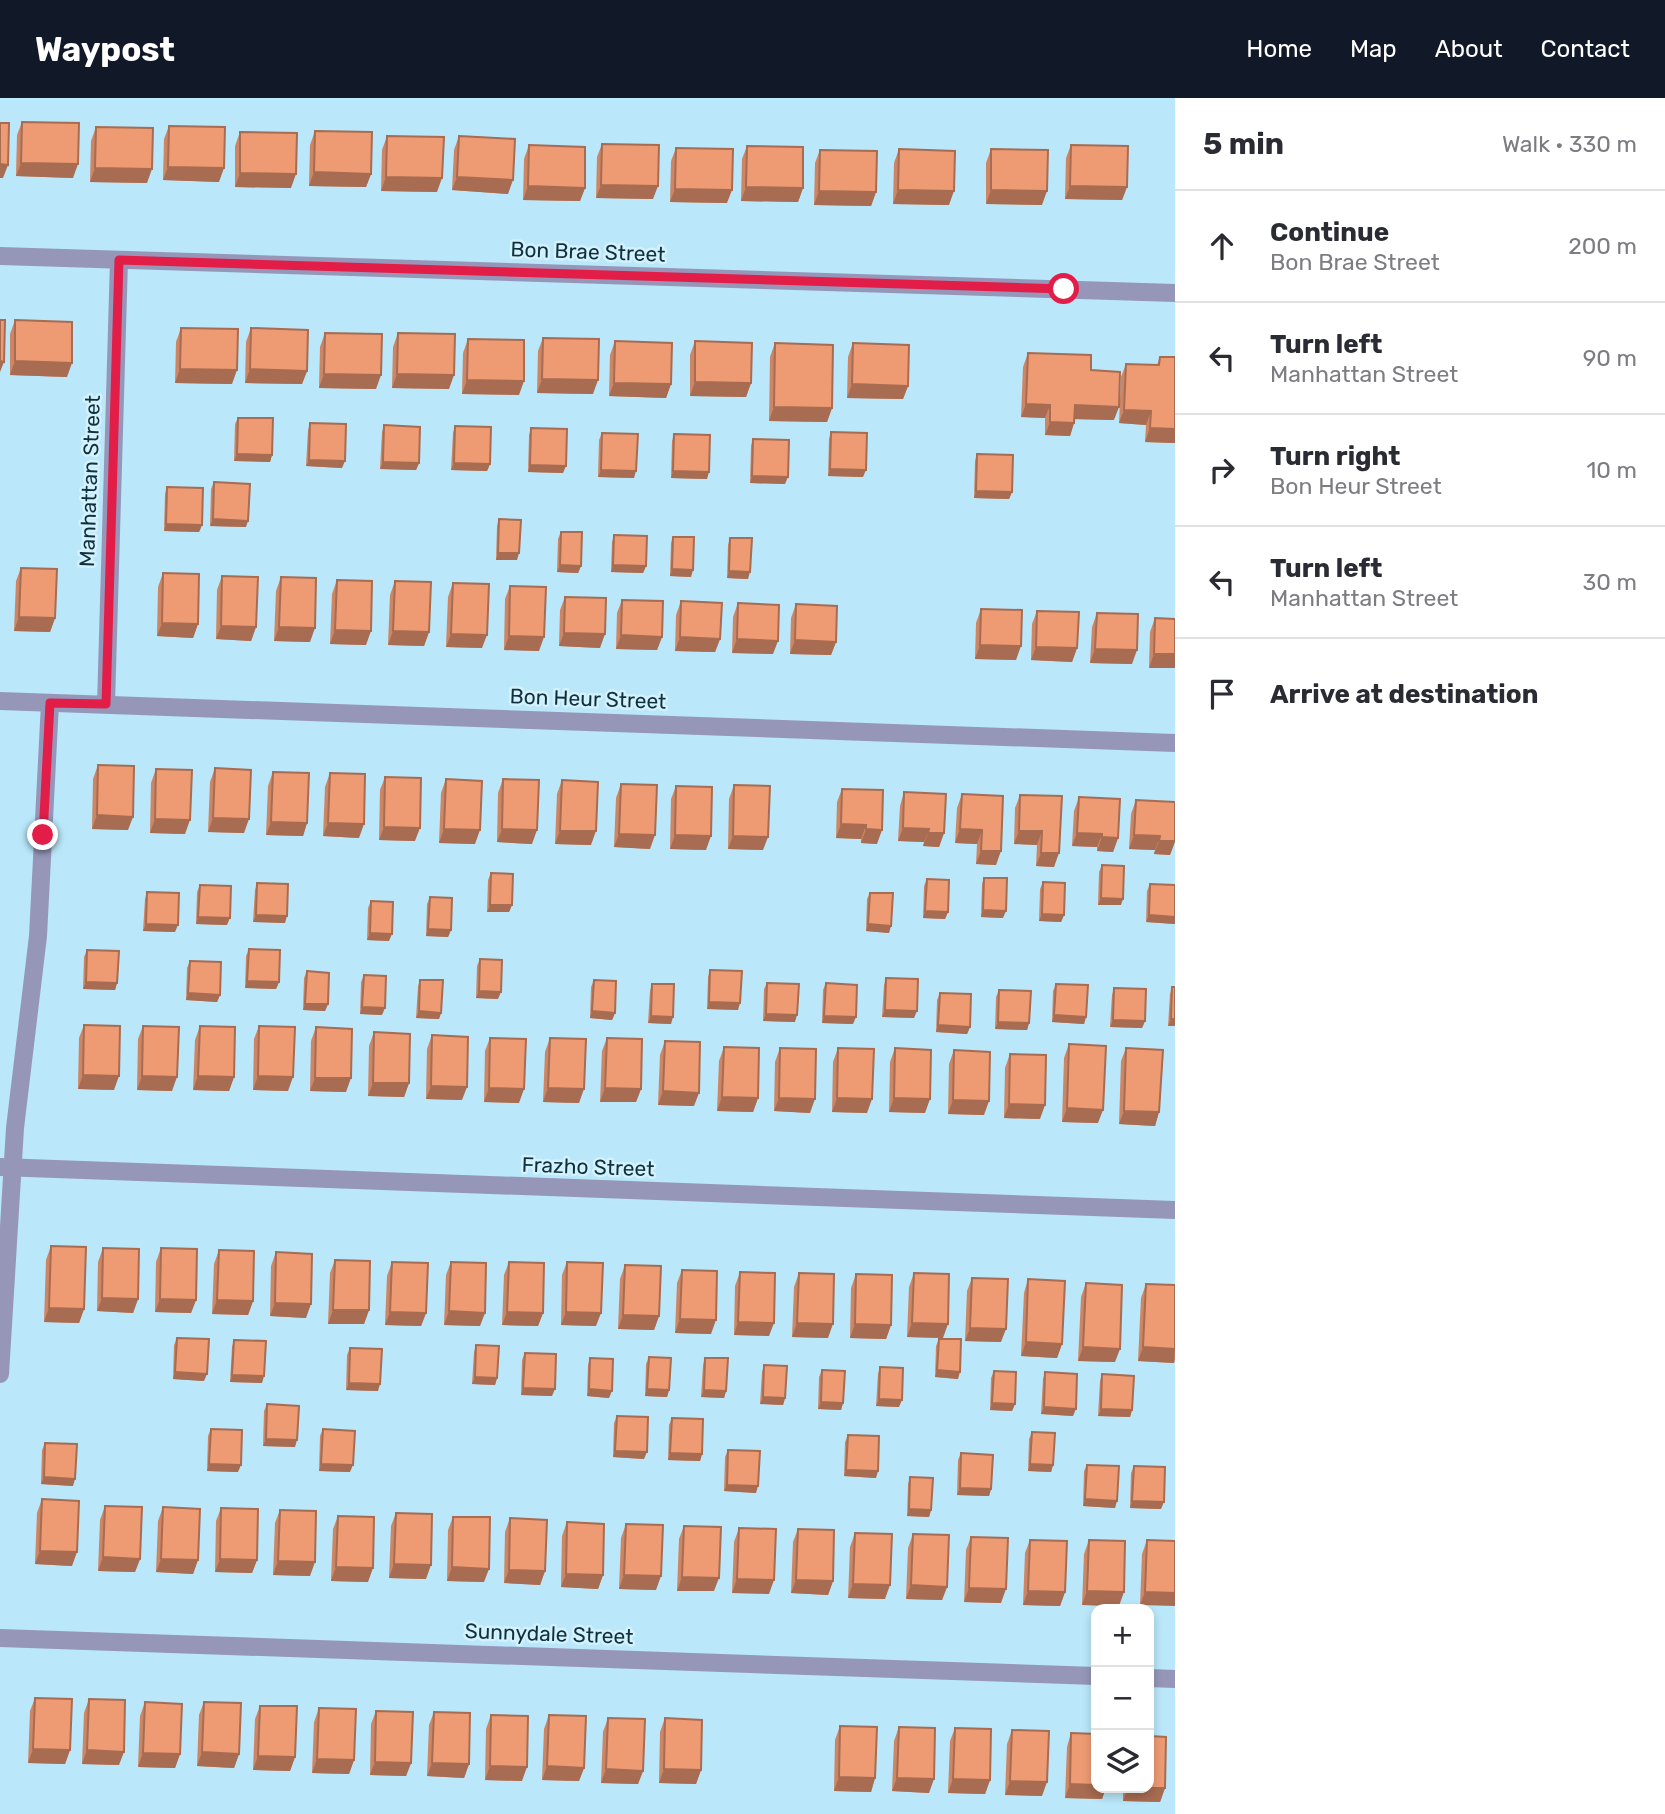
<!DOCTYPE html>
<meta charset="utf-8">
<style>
:root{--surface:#fff;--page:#f2f2f3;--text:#2b2b33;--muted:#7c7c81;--line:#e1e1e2;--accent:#111827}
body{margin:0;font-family:Rubik,sans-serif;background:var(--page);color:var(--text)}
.controls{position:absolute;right:21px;bottom:21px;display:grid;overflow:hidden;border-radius:14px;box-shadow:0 4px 10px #0003}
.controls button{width:63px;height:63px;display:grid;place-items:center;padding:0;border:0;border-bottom:2px solid var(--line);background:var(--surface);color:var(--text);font:35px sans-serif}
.stop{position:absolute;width:21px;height:21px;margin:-16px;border:5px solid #e11d48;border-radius:50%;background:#fff}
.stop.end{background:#e11d48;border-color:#fff;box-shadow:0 2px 7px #0008}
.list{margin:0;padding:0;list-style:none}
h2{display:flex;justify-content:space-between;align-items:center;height:91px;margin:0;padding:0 28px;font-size:30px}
h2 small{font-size:23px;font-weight:400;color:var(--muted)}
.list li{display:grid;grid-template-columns:46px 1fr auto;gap:21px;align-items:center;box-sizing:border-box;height:112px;padding:0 28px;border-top:2px solid var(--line)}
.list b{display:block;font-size:26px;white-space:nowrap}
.list p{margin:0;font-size:23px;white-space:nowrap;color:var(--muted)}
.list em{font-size:23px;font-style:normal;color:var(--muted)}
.icon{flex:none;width:38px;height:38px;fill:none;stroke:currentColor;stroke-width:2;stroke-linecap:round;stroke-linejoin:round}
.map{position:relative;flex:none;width:1175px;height:1716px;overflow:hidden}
header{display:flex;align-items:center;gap:42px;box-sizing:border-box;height:98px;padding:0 35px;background:var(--accent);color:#fff}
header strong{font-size:33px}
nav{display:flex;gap:38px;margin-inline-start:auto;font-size:24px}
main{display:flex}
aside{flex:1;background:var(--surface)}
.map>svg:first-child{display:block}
</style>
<header>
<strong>Waypost</strong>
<nav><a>Home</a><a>Map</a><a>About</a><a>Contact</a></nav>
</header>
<main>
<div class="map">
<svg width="1175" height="1716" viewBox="0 0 1175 1716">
<rect width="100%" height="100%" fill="#bae7fa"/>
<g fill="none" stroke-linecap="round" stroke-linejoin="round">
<g stroke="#9696b9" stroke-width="18">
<polyline points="0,158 1175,195"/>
<polyline points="0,603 1175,645"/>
<polyline points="106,606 119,162"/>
<polyline points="0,1069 1175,1112"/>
<polyline points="0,1276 15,1030 38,838 50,605"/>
<polyline points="0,1540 1096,1578"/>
<polyline points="1149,1580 1175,1581"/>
</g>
</g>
<g fill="#cd8564">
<polygon points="22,24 73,80 16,78 17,37"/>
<polygon points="169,28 219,84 163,82 164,41"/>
<polygon points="96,29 147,85 90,84 91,43"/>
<polygon points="315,33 371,76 366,89 309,88 310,47"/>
<polygon points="240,34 291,90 235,89 235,48"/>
<polygon points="387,38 437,94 381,93 382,52"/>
<polygon points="459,38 508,96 452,92 454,52"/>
<polygon points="602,46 653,101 596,100 597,59"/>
<polygon points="529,47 585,90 580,103 523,102 524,61"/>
<polygon points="1071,47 1127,89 1122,102 1065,101 1066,60"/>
<polygon points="747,48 803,90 798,104 741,103 742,61"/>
<polygon points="676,50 727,105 670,104 671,63"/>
<polygon points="899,51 949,107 893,106 894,65"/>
<polygon points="991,51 1042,107 986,106 986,65"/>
<polygon points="820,52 876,94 871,108 814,107 815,65"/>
<polygon points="15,222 67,279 10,277 10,236"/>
<polygon points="181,230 232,286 175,285 176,244"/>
<polygon points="251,230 307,273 302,286 245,285 246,244"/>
<polygon points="325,235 376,291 319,290 320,249"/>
<polygon points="398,235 449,291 392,290 393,249"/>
<polygon points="543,240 593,296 537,295 538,253"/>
<polygon points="468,241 519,297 462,296 463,255"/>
<polygon points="615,243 671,286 666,300 609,298 610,257"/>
<polygon points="695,243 751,285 746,299 690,298 690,257"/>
<polygon points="775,245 832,310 827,324 769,323 770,259"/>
<polygon points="853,245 908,288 903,301 847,300 848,259"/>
<polygon points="1028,255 1091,272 1114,322 1075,321 1074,325 1070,338 1045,337 1045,320 1021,319 1023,269"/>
<polygon points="1160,259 1175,259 1175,345 1145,344 1146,327 1119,325 1121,279 1126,266 1157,267"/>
<polygon points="238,320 272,357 270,364 234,363 235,326"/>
<polygon points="310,325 342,370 306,368 308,332"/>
<polygon points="384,327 419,365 416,372 380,371 382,334"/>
<polygon points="455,328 490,366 487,373 451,372 453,335"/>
<polygon points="531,330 563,375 528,374 529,337"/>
<polygon points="831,334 863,379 828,378 829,341"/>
<polygon points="602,335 634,380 598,379 599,342"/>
<polygon points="674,336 707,381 671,380 672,343"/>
<polygon points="753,341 785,386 750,385 751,348"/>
<polygon points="977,356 1012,394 1009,401 974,400 975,363"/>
<polygon points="214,384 246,429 210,428 211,391"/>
<polygon points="167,389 202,427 199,434 164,433 165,396"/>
<polygon points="499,421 517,462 496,462 497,428"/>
<polygon points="561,434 581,468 578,475 557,474 558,441"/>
<polygon points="614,437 646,468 643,475 611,474 612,444"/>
<polygon points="673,439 691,479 670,478 671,445"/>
<polygon points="730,440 748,481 727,480 728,447"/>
<polygon points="21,470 55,520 50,534 14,533 16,483"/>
<polygon points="163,475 198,526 193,540 157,538 158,489"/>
<polygon points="222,478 256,529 251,543 216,541 217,492"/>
<polygon points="281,479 310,544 274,543 276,493"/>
<polygon points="337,482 366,547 330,546 332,496"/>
<polygon points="395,483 429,534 424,548 388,547 390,497"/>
<polygon points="453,485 482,550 446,549 448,499"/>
<polygon points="510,488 539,553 504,552 505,501"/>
<polygon points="565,499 600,550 559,548 560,512"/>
<polygon points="622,502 662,539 657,552 616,551 617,515"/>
<polygon points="681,503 720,541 715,554 675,553 676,517"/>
<polygon points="738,505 773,556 732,555 733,519"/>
<polygon points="796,506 836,544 831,557 790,556 791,520"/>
<polygon points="981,511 1016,562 975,561 976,525"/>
<polygon points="1037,513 1077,550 1072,564 1031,562 1032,526"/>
<polygon points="1097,515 1132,566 1090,565 1092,529"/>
<polygon points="1155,520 1175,521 1149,570 1150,534"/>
<polygon points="98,667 128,732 92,731 93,681"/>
<polygon points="215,670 244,735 208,734 210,684"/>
<polygon points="156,671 185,736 150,735 151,685"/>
<polygon points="273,674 307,725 303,738 266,737 268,688"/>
<polygon points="330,675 359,740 323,738 325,689"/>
<polygon points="385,679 415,743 379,742 380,692"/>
<polygon points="446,681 475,746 439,745 441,695"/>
<polygon points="503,681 532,746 497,744 498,695"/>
<polygon points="562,682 591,747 555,746 557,696"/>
<polygon points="621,686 650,751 614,749 616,700"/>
<polygon points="734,687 763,752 728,751 729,701"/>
<polygon points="676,688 706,752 670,751 671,701"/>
<polygon points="842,691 877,746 861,745 861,741 836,740 837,704"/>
<polygon points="904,694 944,735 939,749 923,748 924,744 898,743 900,708"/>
<polygon points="962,696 1003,698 996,767 976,766 977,746 955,745 957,710"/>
<polygon points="1020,697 1062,698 1054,769 1036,768 1037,747 1014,746 1015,710"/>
<polygon points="1079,699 1118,740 1113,754 1097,753 1097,749 1072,748 1074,713"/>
<polygon points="1136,702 1175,704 1175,744 1170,757 1154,756 1155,752 1129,751 1131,716"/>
<polygon points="1102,767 1121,807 1098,807 1099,774"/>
<polygon points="491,775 512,807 509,814 487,814 488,782"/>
<polygon points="984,780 1003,820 981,819 982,786"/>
<polygon points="927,781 948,814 945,821 923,820 924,788"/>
<polygon points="1043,784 1064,817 1061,824 1039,823 1040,791"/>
<polygon points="257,785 285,825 253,824 255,792"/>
<polygon points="1150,786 1175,787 1175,826 1146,824 1147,793"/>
<polygon points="200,787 227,827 196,826 197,794"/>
<polygon points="147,794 175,834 143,833 145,801"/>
<polygon points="870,795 889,835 866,833 867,801"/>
<polygon points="430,799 451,832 448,839 426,838 427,806"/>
<polygon points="371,803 389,843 367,842 368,810"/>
<polygon points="249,851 279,884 276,891 245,890 246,858"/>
<polygon points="87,852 117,885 115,892 83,891 84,859"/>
<polygon points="480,861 498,901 476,900 477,868"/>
<polygon points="190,863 220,897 217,904 186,902 187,870"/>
<polygon points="710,872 738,912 707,911 708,879"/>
<polygon points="307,873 328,906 325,913 303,912 304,880"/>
<polygon points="364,877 382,917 360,916 361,884"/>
<polygon points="886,880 914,920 882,919 884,887"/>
<polygon points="420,882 441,915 439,921 416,920 418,888"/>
<polygon points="594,882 615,915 612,922 590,920 591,889"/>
<polygon points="767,885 795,924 763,923 764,891"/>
<polygon points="826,885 853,926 822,925 823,892"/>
<polygon points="652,886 671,926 648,925 650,893"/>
<polygon points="1056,886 1086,919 1084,926 1052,924 1053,893"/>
<polygon points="1172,889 1175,928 1168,928 1170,896"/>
<polygon points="1114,890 1145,923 1142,930 1110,929 1112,897"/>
<polygon points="999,892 1029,925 1027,932 995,931 996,899"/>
<polygon points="940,895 970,929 967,936 936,934 937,902"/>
<polygon points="84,927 114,992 78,991 79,940"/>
<polygon points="143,928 172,993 137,992 138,941"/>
<polygon points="200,928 234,979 229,993 193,992 195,942"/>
<polygon points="259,928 288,993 253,992 254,941"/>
<polygon points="316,929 346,994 310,993 311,943"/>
<polygon points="374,934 409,985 404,999 368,998 369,948"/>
<polygon points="432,937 462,1002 426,1001 427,951"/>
<polygon points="490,940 519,1005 484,1004 485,953"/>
<polygon points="550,940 579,1005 543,1004 545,954"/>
<polygon points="607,940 641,991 636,1004 600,1004 602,953"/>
<polygon points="665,943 694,1008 658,1007 660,957"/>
<polygon points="1069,946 1098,1025 1062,1024 1064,960"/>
<polygon points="724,949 758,1000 753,1014 717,1013 719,963"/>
<polygon points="780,950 810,1015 774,1013 775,964"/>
<polygon points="838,950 867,1015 832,1014 833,964"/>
<polygon points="895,950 925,1015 889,1014 890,964"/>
<polygon points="1126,950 1159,1014 1155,1028 1119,1026 1121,963"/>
<polygon points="954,952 984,1017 948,1016 949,966"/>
<polygon points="1010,956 1040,1021 1004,1020 1005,970"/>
<polygon points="51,1148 84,1211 79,1225 44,1224 46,1162"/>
<polygon points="103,1150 138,1201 133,1215 97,1213 98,1164"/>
<polygon points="161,1150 196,1202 191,1215 155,1214 156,1164"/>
<polygon points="219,1152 253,1203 248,1217 212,1216 214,1166"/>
<polygon points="276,1154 306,1220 270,1218 271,1168"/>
<polygon points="335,1162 369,1212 364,1226 328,1226 330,1175"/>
<polygon points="392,1164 426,1215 421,1228 385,1227 387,1178"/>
<polygon points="451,1164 480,1228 444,1227 446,1177"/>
<polygon points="509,1164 543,1215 538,1228 502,1227 504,1177"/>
<polygon points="567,1164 596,1228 561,1227 562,1177"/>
<polygon points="625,1167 659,1218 654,1232 618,1231 620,1181"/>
<polygon points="682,1172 711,1236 675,1235 677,1185"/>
<polygon points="740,1174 769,1238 734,1237 735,1188"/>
<polygon points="799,1175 828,1240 792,1239 794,1189"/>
<polygon points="914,1175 943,1240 907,1239 909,1189"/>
<polygon points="856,1176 891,1227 886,1241 850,1240 851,1190"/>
<polygon points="972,1180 1001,1244 965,1243 967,1193"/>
<polygon points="1028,1181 1062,1246 1057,1260 1021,1258 1024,1195"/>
<polygon points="1086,1185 1115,1264 1078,1263 1081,1199"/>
<polygon points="1146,1186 1175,1187 1175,1262 1174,1265 1138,1263 1141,1200"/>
<polygon points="177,1240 204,1283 173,1281 174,1247"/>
<polygon points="939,1241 958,1281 935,1279 936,1248"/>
<polygon points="234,1242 262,1285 230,1284 232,1249"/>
<polygon points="476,1247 497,1280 495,1287 472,1286 474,1254"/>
<polygon points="350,1250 378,1293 346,1292 347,1257"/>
<polygon points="525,1255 552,1298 521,1297 522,1262"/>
<polygon points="649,1259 669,1292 667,1299 645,1298 646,1266"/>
<polygon points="590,1260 609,1300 587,1298 588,1267"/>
<polygon points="705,1260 726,1293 724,1300 701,1299 703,1267"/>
<polygon points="764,1267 785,1300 783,1307 760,1306 762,1274"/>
<polygon points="880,1269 899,1309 876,1308 878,1276"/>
<polygon points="822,1272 843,1305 841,1312 818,1311 819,1279"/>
<polygon points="994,1273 1015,1306 1012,1313 990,1312 991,1280"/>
<polygon points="1045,1274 1073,1318 1041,1316 1043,1281"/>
<polygon points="1102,1276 1132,1312 1130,1319 1098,1318 1100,1283"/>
<polygon points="267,1306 295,1349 263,1348 264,1313"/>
<polygon points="617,1318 644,1361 613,1359 614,1325"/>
<polygon points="672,1320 702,1356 700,1363 668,1362 669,1327"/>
<polygon points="211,1331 238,1374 207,1373 208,1338"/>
<polygon points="323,1331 350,1374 319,1373 320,1338"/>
<polygon points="1032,1334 1053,1367 1051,1374 1028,1373 1029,1341"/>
<polygon points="848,1337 876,1380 844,1378 845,1344"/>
<polygon points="45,1345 73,1388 41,1386 42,1352"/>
<polygon points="728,1352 756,1395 724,1393 725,1359"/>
<polygon points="961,1355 991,1391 989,1398 957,1397 958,1362"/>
<polygon points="1087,1367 1115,1410 1083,1408 1084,1373"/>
<polygon points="1134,1368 1161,1411 1130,1410 1131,1375"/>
<polygon points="910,1379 931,1412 929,1419 907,1418 908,1386"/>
<polygon points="42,1401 72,1468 35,1466 37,1415"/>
<polygon points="105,1408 140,1461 135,1474 98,1473 100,1422"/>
<polygon points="163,1409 198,1462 193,1476 156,1474 158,1423"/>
<polygon points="221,1410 257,1462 252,1475 215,1474 216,1423"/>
<polygon points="280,1412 310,1478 273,1477 275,1425"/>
<polygon points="396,1415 426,1481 389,1480 391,1428"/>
<polygon points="338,1418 368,1484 331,1483 333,1431"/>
<polygon points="453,1419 484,1484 447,1483 448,1432"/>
<polygon points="510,1420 545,1473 540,1487 504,1485 505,1434"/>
<polygon points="567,1424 603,1477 598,1491 561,1489 562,1438"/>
<polygon points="626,1426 656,1492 619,1491 621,1440"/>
<polygon points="684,1428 714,1493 677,1493 679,1441"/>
<polygon points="739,1430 769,1496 732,1495 734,1444"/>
<polygon points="798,1431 833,1483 828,1497 791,1495 793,1444"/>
<polygon points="855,1435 885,1501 848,1500 850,1449"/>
<polygon points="913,1436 947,1489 942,1502 906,1501 908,1450"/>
<polygon points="971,1439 1001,1505 964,1504 966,1452"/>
<polygon points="1030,1442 1065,1494 1060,1508 1023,1507 1025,1455"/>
<polygon points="1089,1442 1119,1508 1082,1507 1084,1456"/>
<polygon points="1147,1442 1175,1443 1140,1507 1142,1456"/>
<polygon points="35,1600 70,1652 65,1666 28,1665 30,1613"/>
<polygon points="89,1601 119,1667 82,1666 84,1615"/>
<polygon points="145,1604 180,1656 175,1670 138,1669 140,1618"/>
<polygon points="204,1604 239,1656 234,1670 197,1668 199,1617"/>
<polygon points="260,1608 295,1659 290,1673 253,1672 255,1621"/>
<polygon points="319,1610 354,1662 349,1676 312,1675 314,1624"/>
<polygon points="376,1613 411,1665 406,1678 370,1677 371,1626"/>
<polygon points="434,1614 469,1666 464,1680 427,1678 429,1627"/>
<polygon points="491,1617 522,1683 485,1682 486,1631"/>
<polygon points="549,1617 584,1670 579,1683 542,1682 544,1631"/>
<polygon points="608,1620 643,1673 638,1686 601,1685 603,1634"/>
<polygon points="665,1620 701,1672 696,1686 659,1685 660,1634"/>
<polygon points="840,1628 875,1680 871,1694 834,1693 835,1642"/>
<polygon points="899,1629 929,1695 892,1693 894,1643"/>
<polygon points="955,1630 990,1682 985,1696 948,1695 950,1643"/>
<polygon points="1012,1632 1042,1698 1005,1697 1007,1646"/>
<polygon points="1071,1635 1096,1690 1106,1690 1102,1701 1065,1700 1067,1649"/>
<polygon points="1123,1690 1165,1690 1160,1704 1123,1703"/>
</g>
<g fill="#a76c51">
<polygon points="21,65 78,66 73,80 16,78"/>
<polygon points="0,66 8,67 3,80 0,80"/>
<polygon points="168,69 224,70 219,84 163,82"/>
<polygon points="95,70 152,71 147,85 90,84"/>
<polygon points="314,74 371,76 366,89 309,88"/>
<polygon points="240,75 296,76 291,90 235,89"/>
<polygon points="386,79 442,80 437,94 381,93"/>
<polygon points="457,79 513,82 508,96 452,92"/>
<polygon points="601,87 658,88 653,101 596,100"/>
<polygon points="528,88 585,90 580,103 523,102"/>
<polygon points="1070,88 1127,89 1122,102 1065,101"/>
<polygon points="746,89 803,90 798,104 741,103"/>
<polygon points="675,91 732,92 727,105 670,104"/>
<polygon points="898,92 954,93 949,107 893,106"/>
<polygon points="991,92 1047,93 1042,107 986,106"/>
<polygon points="819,93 876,94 871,108 814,107"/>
<polygon points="0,263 4,264 0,274"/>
<polygon points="15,263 72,265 67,279 10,277"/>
<polygon points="180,271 237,272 232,286 175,285"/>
<polygon points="250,271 307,273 302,286 245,285"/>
<polygon points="324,276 381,277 376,291 319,290"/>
<polygon points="397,276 454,277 449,291 392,290"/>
<polygon points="542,281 598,282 593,296 537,295"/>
<polygon points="467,282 524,283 519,297 462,296"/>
<polygon points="695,284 751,285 746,299 690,298"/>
<polygon points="614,285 671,286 666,300 609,298"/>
<polygon points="852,286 908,288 903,301 847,300"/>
<polygon points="1026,306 1050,307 1045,320 1021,319"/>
<polygon points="1075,307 1119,309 1114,322 1070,321"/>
<polygon points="774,309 832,310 827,324 769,323"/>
<polygon points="1124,312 1151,313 1146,327 1119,325"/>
<polygon points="1050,324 1074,325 1070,338 1045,337"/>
<polygon points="1150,330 1175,331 1175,345 1145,344"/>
<polygon points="237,356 272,357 270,364 234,363"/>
<polygon points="309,362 345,363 342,370 306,368"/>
<polygon points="383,364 419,365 416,372 380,371"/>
<polygon points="454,365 490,366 487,373 451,372"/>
<polygon points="530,367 566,368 563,375 528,374"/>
<polygon points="830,371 866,372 863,379 828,378"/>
<polygon points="601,372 636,373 634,380 598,379"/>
<polygon points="673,373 709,374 707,381 671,380"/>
<polygon points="752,378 788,379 785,386 750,385"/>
<polygon points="976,393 1012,394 1009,401 974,400"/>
<polygon points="213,421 248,423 246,429 210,428"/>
<polygon points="166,426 202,427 199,434 164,433"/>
<polygon points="498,455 519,455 517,462 496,462"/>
<polygon points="560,467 581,468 578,475 557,474"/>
<polygon points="613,467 646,468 643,475 611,474"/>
<polygon points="672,471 693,472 691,479 670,478"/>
<polygon points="729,473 750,474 748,481 727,480"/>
<polygon points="19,519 55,520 50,534 14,533"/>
<polygon points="162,525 198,526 193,540 157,538"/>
<polygon points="221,528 256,529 251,543 216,541"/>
<polygon points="279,529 315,530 310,544 274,543"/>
<polygon points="335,532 371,533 366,547 330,546"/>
<polygon points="393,533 429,534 424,548 388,547"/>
<polygon points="564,535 605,536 600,550 559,548"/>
<polygon points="451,536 487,537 482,550 446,549"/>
<polygon points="621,537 662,539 657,552 616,551"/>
<polygon points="509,538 544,539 539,553 504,552"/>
<polygon points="680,539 720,541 715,554 675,553"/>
<polygon points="737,541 778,543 773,556 732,555"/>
<polygon points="795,542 836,544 831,557 790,556"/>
<polygon points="980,547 1021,548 1016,562 975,561"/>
<polygon points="1036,549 1077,550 1072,564 1031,562"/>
<polygon points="1095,551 1137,552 1132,566 1090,565"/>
<polygon points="1154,556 1175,556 1175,570 1149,570"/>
<polygon points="97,717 133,719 128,732 92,731"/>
<polygon points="213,720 249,721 244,735 208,734"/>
<polygon points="155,721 190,722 185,736 150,735"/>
<polygon points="271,724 307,725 303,738 266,737"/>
<polygon points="328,725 364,726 359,740 323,738"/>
<polygon points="841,726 866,727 861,741 836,740"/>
<polygon points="384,729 420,730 415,743 379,742"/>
<polygon points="903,730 929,731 924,744 898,743"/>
<polygon points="444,731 480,732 475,746 439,745"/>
<polygon points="502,731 537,732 532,746 497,744"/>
<polygon points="866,731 882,732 877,746 861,745"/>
<polygon points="960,731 982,732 977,746 955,745"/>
<polygon points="560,733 596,733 591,747 555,746"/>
<polygon points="1019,733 1042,733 1037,747 1014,746"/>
<polygon points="928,735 944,735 939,749 923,748"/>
<polygon points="1077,735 1102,736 1097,749 1072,748"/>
<polygon points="619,736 655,737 650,751 614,749"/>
<polygon points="675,737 711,738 706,752 670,751"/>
<polygon points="1134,737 1160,738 1155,752 1129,751"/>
<polygon points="733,738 768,739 763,752 728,751"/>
<polygon points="1102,739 1118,740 1113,754 1097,753"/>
<polygon points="1159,743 1175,743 1170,757 1154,756"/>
<polygon points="981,753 1001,753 996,767 976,766"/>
<polygon points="1041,755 1059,755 1054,769 1036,768"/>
<polygon points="1101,800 1123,801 1121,807 1098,807"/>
<polygon points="490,807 512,807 509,814 487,814"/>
<polygon points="983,812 1006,813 1003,820 981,819"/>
<polygon points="925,813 948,814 945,821 923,820"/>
<polygon points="1042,816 1064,817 1061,824 1039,823"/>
<polygon points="256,817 287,818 285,825 253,824"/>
<polygon points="1149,817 1175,819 1175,826 1146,824"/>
<polygon points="198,819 230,820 227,827 196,826"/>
<polygon points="146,826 178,827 175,834 143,833"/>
<polygon points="868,826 891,828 889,835 866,833"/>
<polygon points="428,831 451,832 448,839 426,838"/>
<polygon points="370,835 392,836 389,843 367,842"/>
<polygon points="247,883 279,884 276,891 245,890"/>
<polygon points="86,884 117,885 115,892 83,891"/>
<polygon points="479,893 501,894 498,901 476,900"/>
<polygon points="188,895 220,897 217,904 186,902"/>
<polygon points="709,904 740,905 738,912 707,911"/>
<polygon points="305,906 328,906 325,913 303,912"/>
<polygon points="362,909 385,910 382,917 360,916"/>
<polygon points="885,912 917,913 914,920 882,919"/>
<polygon points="419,913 441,915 439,921 416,920"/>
<polygon points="592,913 615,915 612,922 590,920"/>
<polygon points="766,916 797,917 795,924 763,923"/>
<polygon points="1054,917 1086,919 1084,926 1052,924"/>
<polygon points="651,918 673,919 671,926 648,925"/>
<polygon points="824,918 856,919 853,926 822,925"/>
<polygon points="1171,921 1175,921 1175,928 1168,928"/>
<polygon points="1113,922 1145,923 1142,930 1110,929"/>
<polygon points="998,924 1029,925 1027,932 995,931"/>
<polygon points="938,927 970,929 967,936 936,934"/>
<polygon points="83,977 119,978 114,992 78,991"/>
<polygon points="142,978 177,979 172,993 137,992"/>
<polygon points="198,978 234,979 229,993 193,992"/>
<polygon points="258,978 293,979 288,993 253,992"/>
<polygon points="315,980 351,980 346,994 310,993"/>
<polygon points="373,985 409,985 404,999 368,998"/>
<polygon points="431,988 467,989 462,1002 426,1001"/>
<polygon points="489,990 524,991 519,1005 484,1004"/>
<polygon points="548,990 584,991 579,1005 543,1004"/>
<polygon points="605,990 641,991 636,1004 600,1004"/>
<polygon points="663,993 699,995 694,1008 658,1007"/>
<polygon points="722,999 758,1000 753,1014 717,1013"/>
<polygon points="779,1000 815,1001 810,1015 774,1013"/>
<polygon points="837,1000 872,1001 867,1015 832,1014"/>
<polygon points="894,1000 930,1001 925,1015 889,1014"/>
<polygon points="953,1002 989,1003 984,1017 948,1016"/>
<polygon points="1009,1006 1045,1007 1040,1021 1004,1020"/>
<polygon points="1067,1010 1103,1012 1098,1025 1062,1024"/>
<polygon points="1124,1013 1159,1014 1155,1028 1119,1026"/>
<polygon points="102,1200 138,1201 133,1215 97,1213"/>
<polygon points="160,1201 196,1202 191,1215 155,1214"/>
<polygon points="217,1202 253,1203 248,1217 212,1216"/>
<polygon points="275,1205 311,1206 306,1220 270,1218"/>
<polygon points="49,1210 84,1211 79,1225 44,1224"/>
<polygon points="333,1212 369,1212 364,1226 328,1226"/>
<polygon points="449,1213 485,1215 480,1228 444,1227"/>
<polygon points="390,1214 426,1215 421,1228 385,1227"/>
<polygon points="507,1214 543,1215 538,1228 502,1227"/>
<polygon points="566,1214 601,1215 596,1228 561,1227"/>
<polygon points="623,1217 659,1218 654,1232 618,1231"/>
<polygon points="680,1221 716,1222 711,1236 675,1235"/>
<polygon points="738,1224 774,1225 769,1238 734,1237"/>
<polygon points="797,1225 833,1226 828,1240 792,1239"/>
<polygon points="912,1225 948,1226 943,1240 907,1239"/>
<polygon points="855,1226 891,1227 886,1241 850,1240"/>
<polygon points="970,1230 1006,1231 1001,1244 965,1243"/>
<polygon points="1026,1244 1062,1246 1057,1260 1021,1258"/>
<polygon points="1083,1249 1120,1251 1115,1264 1078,1263"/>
<polygon points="1143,1249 1175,1251 1174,1265 1138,1263"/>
<polygon points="937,1272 960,1274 958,1281 935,1279"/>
<polygon points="175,1274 207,1276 204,1283 173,1281"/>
<polygon points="232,1277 264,1278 262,1285 230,1284"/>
<polygon points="475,1279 497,1280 495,1287 472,1286"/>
<polygon points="349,1285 380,1286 378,1293 346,1292"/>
<polygon points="523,1290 555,1291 552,1298 521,1297"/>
<polygon points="589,1291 612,1293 609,1300 587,1298"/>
<polygon points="647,1291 669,1292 667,1299 645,1298"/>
<polygon points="704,1292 726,1293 724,1300 701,1299"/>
<polygon points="763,1299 785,1300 783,1307 760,1306"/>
<polygon points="879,1301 902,1302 899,1309 876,1308"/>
<polygon points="821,1304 843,1305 841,1312 818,1311"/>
<polygon points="992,1305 1015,1306 1012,1313 990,1312"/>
<polygon points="1044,1309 1076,1311 1073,1318 1041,1316"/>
<polygon points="1101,1311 1132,1312 1130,1319 1098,1318"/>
<polygon points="266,1341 297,1342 295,1349 263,1348"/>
<polygon points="615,1353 647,1354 644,1361 613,1359"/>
<polygon points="670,1355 702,1356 700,1363 668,1362"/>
<polygon points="209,1366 241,1367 238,1374 207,1373"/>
<polygon points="321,1366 353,1367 350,1374 319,1373"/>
<polygon points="1030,1366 1053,1367 1051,1374 1028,1373"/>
<polygon points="846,1372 878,1373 876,1380 844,1378"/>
<polygon points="44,1379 75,1381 73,1388 41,1386"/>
<polygon points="727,1387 758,1388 756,1395 724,1393"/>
<polygon points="960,1390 991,1391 989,1398 957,1397"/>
<polygon points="1085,1401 1117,1403 1115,1410 1083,1408"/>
<polygon points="1132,1403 1164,1404 1161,1411 1130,1410"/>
<polygon points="909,1411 931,1412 929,1419 907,1418"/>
<polygon points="40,1453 77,1454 72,1468 35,1466"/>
<polygon points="103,1459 140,1461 135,1474 98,1473"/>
<polygon points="161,1461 198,1462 193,1476 156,1474"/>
<polygon points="220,1461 257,1462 252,1475 215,1474"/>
<polygon points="278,1463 315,1464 310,1478 273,1477"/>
<polygon points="394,1466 431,1467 426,1481 389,1480"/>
<polygon points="336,1469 373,1470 368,1484 331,1483"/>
<polygon points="452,1469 489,1471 484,1484 447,1483"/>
<polygon points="509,1472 545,1473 540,1487 504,1485"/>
<polygon points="566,1476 603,1477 598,1491 561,1489"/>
<polygon points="624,1477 661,1478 656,1492 619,1491"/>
<polygon points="682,1479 719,1480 714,1493 677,1493"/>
<polygon points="737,1481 774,1482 769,1496 732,1495"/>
<polygon points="796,1482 833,1483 828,1497 791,1495"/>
<polygon points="853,1486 890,1487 885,1501 848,1500"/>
<polygon points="911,1487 947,1489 942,1502 906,1501"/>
<polygon points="969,1490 1006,1491 1001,1505 964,1504"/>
<polygon points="1028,1493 1065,1494 1060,1508 1023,1507"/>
<polygon points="1087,1493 1124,1494 1119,1508 1082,1507"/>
<polygon points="1145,1494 1175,1495 1175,1508 1140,1507"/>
<polygon points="33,1651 70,1652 65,1666 28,1665"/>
<polygon points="87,1652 124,1654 119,1667 82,1666"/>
<polygon points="202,1654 239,1656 234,1670 197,1668"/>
<polygon points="143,1655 180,1656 175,1670 138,1669"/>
<polygon points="258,1658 295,1659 290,1673 253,1672"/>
<polygon points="317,1661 354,1662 349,1676 312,1675"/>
<polygon points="375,1664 411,1665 406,1678 370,1677"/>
<polygon points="432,1665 469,1666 464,1680 427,1678"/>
<polygon points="490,1668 527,1669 522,1683 485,1682"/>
<polygon points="547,1668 584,1670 579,1683 542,1682"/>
<polygon points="606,1671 643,1673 638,1686 601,1685"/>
<polygon points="664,1671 701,1672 696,1686 659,1685"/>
<polygon points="839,1679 875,1680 871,1694 834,1693"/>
<polygon points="897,1680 934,1681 929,1695 892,1693"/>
<polygon points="953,1681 990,1682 985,1696 948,1695"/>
<polygon points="1010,1683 1047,1684 1042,1698 1005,1697"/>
<polygon points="1070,1686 1096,1687 1096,1690 1106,1690 1102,1701 1065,1700"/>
<polygon points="1128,1690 1165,1690 1160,1704 1123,1703"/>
</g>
<g fill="#ee9b74" stroke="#a76c51" stroke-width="2">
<polygon points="22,24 79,25 78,66 21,65"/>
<polygon points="0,25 9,25 8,67 0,66"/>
<polygon points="169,28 225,29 224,70 168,69"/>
<polygon points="96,29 153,30 152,71 95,70"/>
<polygon points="315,33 372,34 371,76 314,74"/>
<polygon points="240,34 297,35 296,76 240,75"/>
<polygon points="387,38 444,39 442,80 386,79"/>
<polygon points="459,38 515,41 513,82 457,79"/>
<polygon points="602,46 659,47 658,88 601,87"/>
<polygon points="529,47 585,49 585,90 528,88"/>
<polygon points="1071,47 1128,48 1127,89 1070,88"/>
<polygon points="747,48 803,49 803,90 746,89"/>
<polygon points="676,50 733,51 732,92 675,91"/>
<polygon points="899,51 955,53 954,93 898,92"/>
<polygon points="991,51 1048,52 1047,93 991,92"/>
<polygon points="820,52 877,53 876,94 819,93"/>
<polygon points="0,222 5,222 4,264 0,263"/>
<polygon points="15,222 72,224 72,265 15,263"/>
<polygon points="181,230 238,231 237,272 180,271"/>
<polygon points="251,230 308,232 307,273 250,271"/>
<polygon points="325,235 382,236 381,277 324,276"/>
<polygon points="398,235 455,236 454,277 397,276"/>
<polygon points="543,240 599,241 598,282 542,281"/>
<polygon points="468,241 524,242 524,283 467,282"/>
<polygon points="615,243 672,245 671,286 614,285"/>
<polygon points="695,243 752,245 751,285 695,284"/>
<polygon points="775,245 833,247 832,310 774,309"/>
<polygon points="853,245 909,247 908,288 852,286"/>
<polygon points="1028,255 1091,257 1091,272 1120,274 1119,309 1075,307 1074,325 1050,324 1050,307 1026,306"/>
<polygon points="1160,259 1175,259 1175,331 1150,330 1151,313 1124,312 1126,266 1159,267"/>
<polygon points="238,320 273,320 272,357 237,356"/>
<polygon points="310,325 346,326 345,363 309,362"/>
<polygon points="384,327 420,329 419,365 383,364"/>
<polygon points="455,328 491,329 490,366 454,365"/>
<polygon points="531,330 567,331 566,368 530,367"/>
<polygon points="831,334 867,335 866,372 830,371"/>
<polygon points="602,335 638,336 636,373 601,372"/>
<polygon points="674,336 710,337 709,374 673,373"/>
<polygon points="753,341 789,342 788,379 752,378"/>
<polygon points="977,356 1013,357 1012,394 976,393"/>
<polygon points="214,384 250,386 248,423 213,421"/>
<polygon points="167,389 203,390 202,427 166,426"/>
<polygon points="499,421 521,422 519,455 498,455"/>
<polygon points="561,434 582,434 581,468 560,467"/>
<polygon points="614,437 647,438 646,468 613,467"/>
<polygon points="673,439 694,439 693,472 672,471"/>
<polygon points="730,440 752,440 750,474 729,473"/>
<polygon points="21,470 57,471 55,520 19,519"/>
<polygon points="163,475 199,476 198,526 162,525"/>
<polygon points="222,478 258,479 256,529 221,528"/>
<polygon points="281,479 316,480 315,530 279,529"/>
<polygon points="337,482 372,483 371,533 335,532"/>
<polygon points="395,483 431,484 429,534 393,533"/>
<polygon points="453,485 489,486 487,537 451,536"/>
<polygon points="510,488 546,489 544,539 509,538"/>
<polygon points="565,499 606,500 605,536 564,535"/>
<polygon points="622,502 663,503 662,539 621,537"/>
<polygon points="681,503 722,505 720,541 680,539"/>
<polygon points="738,505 779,507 778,543 737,541"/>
<polygon points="796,506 837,508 836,544 795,542"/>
<polygon points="981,511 1022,512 1021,548 980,547"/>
<polygon points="1037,513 1079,514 1077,550 1036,549"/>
<polygon points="1097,515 1138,516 1137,552 1095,551"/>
<polygon points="1155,520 1175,521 1175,556 1154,556"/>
<polygon points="98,667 134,668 133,719 97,717"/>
<polygon points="215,670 251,672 249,721 213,720"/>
<polygon points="156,671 192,672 190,722 155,721"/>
<polygon points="273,674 309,675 307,725 271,724"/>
<polygon points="330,675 365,676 364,726 328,725"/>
<polygon points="385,679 421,680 420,730 384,729"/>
<polygon points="446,681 482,683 480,732 444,731"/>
<polygon points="503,681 539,682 537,732 502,731"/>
<polygon points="562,682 598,684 596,733 560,733"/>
<polygon points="621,686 657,687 655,737 619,736"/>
<polygon points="734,687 770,688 768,739 733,738"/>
<polygon points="676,688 712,689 711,738 675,737"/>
<polygon points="842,691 883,692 882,732 866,731 866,727 841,726"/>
<polygon points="904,694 946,696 944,735 928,735 929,731 903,730"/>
<polygon points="962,696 1003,698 1001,753 981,753 982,732 960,731"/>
<polygon points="1020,697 1062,698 1059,755 1041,755 1042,733 1019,733"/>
<polygon points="1079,699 1120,701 1118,740 1102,739 1102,736 1077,735"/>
<polygon points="1136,702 1175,704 1175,743 1159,743 1160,738 1134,737"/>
<polygon points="1102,767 1124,768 1123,801 1101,800"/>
<polygon points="491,775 513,776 512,807 490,807"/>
<polygon points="984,780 1007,780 1006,813 983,812"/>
<polygon points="927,781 949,782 948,814 925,813"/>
<polygon points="1043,784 1065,785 1064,817 1042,816"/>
<polygon points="257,785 288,786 287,818 256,817"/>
<polygon points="1150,786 1175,787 1175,819 1149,817"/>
<polygon points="200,787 231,788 230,820 198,819"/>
<polygon points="147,794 179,795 178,827 146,826"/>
<polygon points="870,795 893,795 891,828 868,826"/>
<polygon points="430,799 452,800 451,832 428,831"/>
<polygon points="371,803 393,804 392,836 370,835"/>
<polygon points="249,851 280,852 279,884 247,883"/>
<polygon points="87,852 119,853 117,885 86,884"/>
<polygon points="480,861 502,862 501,894 479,893"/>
<polygon points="190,863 221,864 220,897 188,895"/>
<polygon points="710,872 742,873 740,905 709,904"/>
<polygon points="307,873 329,875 328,906 305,906"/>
<polygon points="364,877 386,878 385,910 362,909"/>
<polygon points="886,880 918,881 917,913 885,912"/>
<polygon points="420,882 443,882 441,915 419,913"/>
<polygon points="594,882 616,883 615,915 592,913"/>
<polygon points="767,885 799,886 797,917 766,916"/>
<polygon points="826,885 857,887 856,919 824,918"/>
<polygon points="652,886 674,886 673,919 651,918"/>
<polygon points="1056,886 1088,887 1086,919 1054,917"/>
<polygon points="1172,889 1175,889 1175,921 1171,921"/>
<polygon points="1114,890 1146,891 1145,923 1113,922"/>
<polygon points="999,892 1031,893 1029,925 998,924"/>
<polygon points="940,895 971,896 970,929 938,927"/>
<polygon points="84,927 120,928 119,978 83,977"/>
<polygon points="143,928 179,929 177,979 142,978"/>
<polygon points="200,928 235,929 234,979 198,978"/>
<polygon points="259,928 295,929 293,979 258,978"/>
<polygon points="316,929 352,931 351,980 315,980"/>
<polygon points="374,934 410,936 409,985 373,985"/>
<polygon points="432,937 468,939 467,989 431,988"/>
<polygon points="490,940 526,941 524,991 489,990"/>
<polygon points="550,940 586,941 584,991 548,990"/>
<polygon points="607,940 642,941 641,991 605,990"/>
<polygon points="665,943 700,944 699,995 663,993"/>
<polygon points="1069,946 1106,948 1103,1012 1067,1010"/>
<polygon points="724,949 759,950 758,1000 722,999"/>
<polygon points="780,950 816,951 815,1001 779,1000"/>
<polygon points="838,950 874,951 872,1001 837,1000"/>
<polygon points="895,950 931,952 930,1001 894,1000"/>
<polygon points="1126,950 1163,952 1159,1014 1124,1013"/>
<polygon points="954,952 990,954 989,1003 953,1002"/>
<polygon points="1010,956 1046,957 1045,1007 1009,1006"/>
<polygon points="51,1148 86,1149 84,1211 49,1210"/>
<polygon points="103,1150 139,1151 138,1201 102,1200"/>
<polygon points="161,1150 197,1151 196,1202 160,1201"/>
<polygon points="219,1152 254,1153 253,1203 217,1202"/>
<polygon points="276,1154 312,1156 311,1206 275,1205"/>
<polygon points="335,1162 370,1163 369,1212 333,1212"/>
<polygon points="392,1164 428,1165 426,1215 390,1214"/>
<polygon points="451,1164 486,1165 485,1215 449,1213"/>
<polygon points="509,1164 544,1165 543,1215 507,1214"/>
<polygon points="567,1164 603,1165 601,1215 566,1214"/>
<polygon points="625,1167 661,1168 659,1218 623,1217"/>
<polygon points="682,1172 717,1173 716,1222 680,1221"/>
<polygon points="740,1174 775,1175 774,1225 738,1224"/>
<polygon points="799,1175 834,1176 833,1226 797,1225"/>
<polygon points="914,1175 949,1176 948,1226 912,1225"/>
<polygon points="856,1176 892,1177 891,1227 855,1226"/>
<polygon points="972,1180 1008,1181 1006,1231 970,1230"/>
<polygon points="1028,1181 1065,1183 1062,1246 1026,1244"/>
<polygon points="1086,1185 1122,1187 1120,1251 1083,1249"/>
<polygon points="1146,1186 1175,1187 1175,1251 1143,1249"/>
<polygon points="177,1240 209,1241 207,1276 175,1274"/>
<polygon points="939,1241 961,1241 960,1274 937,1272"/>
<polygon points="234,1242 266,1243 264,1278 232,1277"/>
<polygon points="476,1247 499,1248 497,1280 475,1279"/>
<polygon points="350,1250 382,1251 380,1286 349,1285"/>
<polygon points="525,1255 556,1256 555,1291 523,1290"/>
<polygon points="649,1259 671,1260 669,1292 647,1291"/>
<polygon points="590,1260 613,1261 612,1293 589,1291"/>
<polygon points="705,1260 728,1260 726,1293 704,1292"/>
<polygon points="764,1267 787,1268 785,1300 763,1299"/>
<polygon points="880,1269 903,1270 902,1302 879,1301"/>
<polygon points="822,1272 845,1273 843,1305 821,1304"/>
<polygon points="994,1273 1016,1274 1015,1306 992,1305"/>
<polygon points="1045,1274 1077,1276 1076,1311 1044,1309"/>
<polygon points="1102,1276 1134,1278 1132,1312 1101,1311"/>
<polygon points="267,1306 299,1308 297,1342 266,1341"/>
<polygon points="617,1318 648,1319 647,1354 615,1353"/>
<polygon points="672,1320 703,1321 702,1356 670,1355"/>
<polygon points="211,1331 242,1332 241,1367 209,1366"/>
<polygon points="323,1331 355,1333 353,1367 321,1366"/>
<polygon points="1032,1334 1055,1335 1053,1367 1030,1366"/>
<polygon points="848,1337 879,1338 878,1373 846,1372"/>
<polygon points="45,1345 77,1346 75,1381 44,1379"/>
<polygon points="728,1352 760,1353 758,1388 727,1387"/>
<polygon points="961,1355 993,1357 991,1391 960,1390"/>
<polygon points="1087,1367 1119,1368 1117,1403 1085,1401"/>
<polygon points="1134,1368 1165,1369 1164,1404 1132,1403"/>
<polygon points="910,1379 933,1380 931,1412 909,1411"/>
<polygon points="42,1401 79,1403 77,1454 40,1453"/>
<polygon points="105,1408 142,1409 140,1461 103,1459"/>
<polygon points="163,1409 200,1411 198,1462 161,1461"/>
<polygon points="221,1410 258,1411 257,1462 220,1461"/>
<polygon points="280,1412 316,1413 315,1464 278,1463"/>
<polygon points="396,1415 432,1416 431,1467 394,1466"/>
<polygon points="338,1418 374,1419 373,1470 336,1469"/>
<polygon points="453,1419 490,1419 489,1471 452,1469"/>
<polygon points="510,1420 547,1422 545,1473 509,1472"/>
<polygon points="567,1424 604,1426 603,1477 566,1476"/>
<polygon points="626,1426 663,1427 661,1478 624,1477"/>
<polygon points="684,1428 721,1429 719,1480 682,1479"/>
<polygon points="739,1430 776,1431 774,1482 737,1481"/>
<polygon points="798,1431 834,1432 833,1483 796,1482"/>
<polygon points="855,1435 892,1436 890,1487 853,1486"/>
<polygon points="913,1436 949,1437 947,1489 911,1487"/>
<polygon points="971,1439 1008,1440 1006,1491 969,1490"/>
<polygon points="1030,1442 1067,1443 1065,1494 1028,1493"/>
<polygon points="1089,1442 1125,1443 1124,1494 1087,1493"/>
<polygon points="1147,1442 1175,1443 1175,1495 1145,1494"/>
<polygon points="35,1600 72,1601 70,1652 33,1651"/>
<polygon points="89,1601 125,1602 124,1654 87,1652"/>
<polygon points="145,1604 182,1606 180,1656 143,1655"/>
<polygon points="204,1604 241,1605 239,1656 202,1654"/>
<polygon points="260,1608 297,1608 295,1659 258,1658"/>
<polygon points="319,1610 356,1611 354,1662 317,1661"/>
<polygon points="376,1613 413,1614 411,1665 375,1664"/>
<polygon points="434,1614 470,1615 469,1666 432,1665"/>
<polygon points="491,1617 528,1618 527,1669 490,1668"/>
<polygon points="549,1617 586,1618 584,1670 547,1668"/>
<polygon points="608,1620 645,1621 643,1673 606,1671"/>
<polygon points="665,1620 702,1622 701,1672 664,1671"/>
<polygon points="840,1628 877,1629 875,1680 839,1679"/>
<polygon points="899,1629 935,1630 934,1681 897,1680"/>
<polygon points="955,1630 991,1631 990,1682 953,1681"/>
<polygon points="1012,1632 1049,1633 1047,1684 1010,1683"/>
<polygon points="1071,1635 1096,1636 1096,1687 1070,1686"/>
<polygon points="1149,1638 1166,1639 1165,1690 1146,1690 1149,1690"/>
</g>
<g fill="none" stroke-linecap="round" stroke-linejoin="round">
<polyline stroke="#e11d48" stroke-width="9" points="43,737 50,605 106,606 119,162 1064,191"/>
</g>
<g text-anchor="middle" stroke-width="5" stroke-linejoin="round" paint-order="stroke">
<g font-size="21" fill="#0f303d" stroke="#d4f2fe">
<text transform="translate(588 154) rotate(2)" y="7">Bon Brae Street</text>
<text transform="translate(90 383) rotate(-88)" y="7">Manhattan Street</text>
<text transform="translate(588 601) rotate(2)" y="7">Bon Heur Street</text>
<text transform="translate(588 1069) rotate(2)" y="7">Frazho Street</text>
<text transform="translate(549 1536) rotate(2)" y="7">Sunnydale Street</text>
</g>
</g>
</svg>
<div class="controls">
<button>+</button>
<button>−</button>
<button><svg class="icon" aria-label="layers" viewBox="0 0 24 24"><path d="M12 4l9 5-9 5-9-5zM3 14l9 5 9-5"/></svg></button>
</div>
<div class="stop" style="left:1064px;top:191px"></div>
<div class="stop end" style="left:43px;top:737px"></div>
</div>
<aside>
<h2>5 min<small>Walk · 330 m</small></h2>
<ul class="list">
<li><svg class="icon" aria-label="ahead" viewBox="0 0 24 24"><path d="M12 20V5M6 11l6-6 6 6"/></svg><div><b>Continue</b><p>Bon Brae Street</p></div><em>200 m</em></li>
<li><svg class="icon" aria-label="left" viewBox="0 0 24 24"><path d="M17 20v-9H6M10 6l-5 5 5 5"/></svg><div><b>Turn left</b><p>Manhattan Street</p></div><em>90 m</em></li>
<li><svg class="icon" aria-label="right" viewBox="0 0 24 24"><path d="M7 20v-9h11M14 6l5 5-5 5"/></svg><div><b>Turn right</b><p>Bon Heur Street</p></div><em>10 m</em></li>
<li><svg class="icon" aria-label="left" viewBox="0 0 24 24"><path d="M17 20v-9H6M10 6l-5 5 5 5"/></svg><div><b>Turn left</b><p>Manhattan Street</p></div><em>30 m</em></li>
<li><svg class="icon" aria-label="arrive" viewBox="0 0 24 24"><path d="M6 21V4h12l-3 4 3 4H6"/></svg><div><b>Arrive at destination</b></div></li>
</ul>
</aside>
</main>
